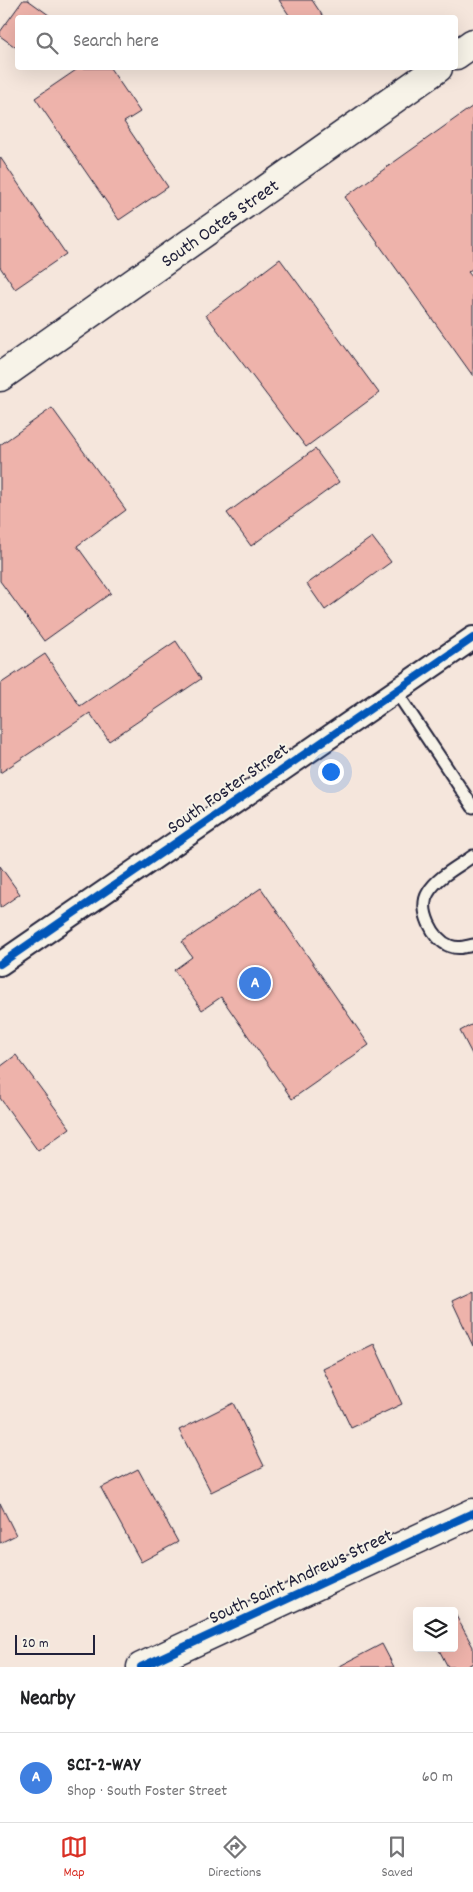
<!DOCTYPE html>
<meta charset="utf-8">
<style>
:root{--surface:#fff;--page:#f6f6f6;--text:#202124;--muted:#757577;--line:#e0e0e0;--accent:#d93025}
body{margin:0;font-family:Dekko,sans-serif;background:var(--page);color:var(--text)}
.controls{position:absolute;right:15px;bottom:15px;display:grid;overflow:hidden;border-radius:5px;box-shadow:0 5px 20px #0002}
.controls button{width:45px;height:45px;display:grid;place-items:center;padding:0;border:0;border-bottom:1px solid var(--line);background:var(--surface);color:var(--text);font:25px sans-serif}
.scale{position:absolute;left:15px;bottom:12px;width:80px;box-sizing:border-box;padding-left:5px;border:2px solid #22223b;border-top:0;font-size:14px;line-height:18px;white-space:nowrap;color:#22223b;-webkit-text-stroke:4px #f7f3e8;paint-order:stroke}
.you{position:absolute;left:330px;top:771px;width:18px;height:18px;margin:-12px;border:4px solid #fff;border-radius:50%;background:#1a73e8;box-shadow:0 0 0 8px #1a73e833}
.badge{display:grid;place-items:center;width:32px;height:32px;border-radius:50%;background:var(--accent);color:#fff;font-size:16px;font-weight:700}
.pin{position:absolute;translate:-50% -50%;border:2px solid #fff;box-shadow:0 1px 5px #0006}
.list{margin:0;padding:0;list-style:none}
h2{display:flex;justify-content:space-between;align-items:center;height:65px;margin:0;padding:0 20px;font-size:21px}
h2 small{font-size:16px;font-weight:400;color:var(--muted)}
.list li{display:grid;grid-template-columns:32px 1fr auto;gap:15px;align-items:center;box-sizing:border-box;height:90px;padding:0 20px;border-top:1px solid var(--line)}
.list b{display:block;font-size:19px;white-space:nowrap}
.list p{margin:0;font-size:16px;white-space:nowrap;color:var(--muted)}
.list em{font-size:16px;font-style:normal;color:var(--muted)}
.icon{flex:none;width:28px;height:28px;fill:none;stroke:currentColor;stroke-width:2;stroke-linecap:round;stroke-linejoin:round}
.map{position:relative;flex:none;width:473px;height:1667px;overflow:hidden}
.search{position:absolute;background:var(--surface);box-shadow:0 5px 20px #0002;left:15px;right:15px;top:15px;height:55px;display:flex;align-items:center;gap:12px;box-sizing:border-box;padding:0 18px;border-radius:5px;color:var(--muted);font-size:19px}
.sheet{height:155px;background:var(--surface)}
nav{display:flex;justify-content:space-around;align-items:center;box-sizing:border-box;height:70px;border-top:1px solid var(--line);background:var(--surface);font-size:14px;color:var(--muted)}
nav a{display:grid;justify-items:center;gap:2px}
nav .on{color:var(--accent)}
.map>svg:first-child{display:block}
</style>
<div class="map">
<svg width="473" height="1667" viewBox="0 0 473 1667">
<rect width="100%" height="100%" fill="#f5e6dc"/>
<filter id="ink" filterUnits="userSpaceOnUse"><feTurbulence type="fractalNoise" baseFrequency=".02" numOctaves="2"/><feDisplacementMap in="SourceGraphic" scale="10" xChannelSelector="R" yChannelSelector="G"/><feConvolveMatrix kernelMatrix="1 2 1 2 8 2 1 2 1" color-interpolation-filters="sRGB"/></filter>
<g filter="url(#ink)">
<g fill="#eeb3ab" stroke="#22223b">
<polygon points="23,0 28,0 53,18 18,18 18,49 0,36 0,32"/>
<polygon points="279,0 312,0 324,18 291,18"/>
<polygon points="79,68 110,68 140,112 124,122 168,187 119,220 35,98"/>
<polygon points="473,106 473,268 468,272 473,278 473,376 345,197"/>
<polygon points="0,157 66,254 15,289 0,267"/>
<polygon points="280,259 379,393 306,447 206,315"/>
<polygon points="52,408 126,510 77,546 111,593 44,641 0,581 0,445"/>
<polygon points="315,449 339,482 251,546 227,513"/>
<polygon points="372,537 391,562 325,610 307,584"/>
<polygon points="176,641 201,679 109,741 90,713 0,773 0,684 45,654 80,706"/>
<polygon points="0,866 20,894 0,908"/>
<polygon points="261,888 369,1045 292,1099 221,997 202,1010 174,970 192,957 182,942"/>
<polygon points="473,1024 473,1056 460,1031"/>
<polygon points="16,1055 70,1128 38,1151 0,1098 0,1067"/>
<polygon points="473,1291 473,1346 452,1301"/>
<polygon points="374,1344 402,1404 351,1428 323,1369"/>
<polygon points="233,1403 264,1466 211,1492 179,1430"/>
<polygon points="138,1469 178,1542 141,1562 101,1488"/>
<polygon points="0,1503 16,1535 0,1543"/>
<polygon points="454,1612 473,1647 473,1663 466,1667 448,1667 438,1648 454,1648"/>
<polygon points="382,1644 394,1667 338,1667"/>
</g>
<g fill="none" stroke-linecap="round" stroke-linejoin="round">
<defs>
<g id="service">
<polyline points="395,690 473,807"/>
<path d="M473,856C459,866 437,877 428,893C418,909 433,940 450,946C458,949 465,947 473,945"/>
</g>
<polyline id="minor" points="0,964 473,638"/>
<polyline id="tertiary" points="141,1667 473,1513"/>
<g id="primary">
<polyline points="456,55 473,43"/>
<polyline points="0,377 438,68"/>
</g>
</defs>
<use href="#service" stroke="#22223b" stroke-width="15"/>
<use href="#minor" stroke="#22223b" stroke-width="26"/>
<use href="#tertiary" stroke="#22223b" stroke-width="31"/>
<use href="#primary" stroke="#22223b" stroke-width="31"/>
<use href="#service" stroke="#f7f3e8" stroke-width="11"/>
<use href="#minor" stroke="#f7f3e8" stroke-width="22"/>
<use href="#tertiary" stroke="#f7f3e8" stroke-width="28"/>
<use href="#primary" stroke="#f7f3e8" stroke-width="28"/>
<defs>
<g id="cycleway">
<polyline points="0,964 473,638"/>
<polyline points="141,1667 473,1513"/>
</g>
</defs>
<use href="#cycleway" stroke="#f7f3e8" stroke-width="11"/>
<use href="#cycleway" stroke="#0057b8" stroke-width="8"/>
</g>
</g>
<g text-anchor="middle" stroke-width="4" stroke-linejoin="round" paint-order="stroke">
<g font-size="19" fill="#22223b" stroke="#f7f3e8">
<text transform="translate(219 222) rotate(-35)" y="7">South Oates Street</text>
<text transform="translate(227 787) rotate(-35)" y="7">South Foster Street</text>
<text transform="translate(300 1575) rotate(-25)" y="7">South Saint Andrews Street</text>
</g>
</g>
</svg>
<div class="controls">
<button><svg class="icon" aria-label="layers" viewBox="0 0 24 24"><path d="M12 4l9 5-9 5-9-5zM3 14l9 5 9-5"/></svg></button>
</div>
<div class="scale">20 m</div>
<div class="you"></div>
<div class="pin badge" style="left:255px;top:983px;background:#3f7fe0">A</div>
<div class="search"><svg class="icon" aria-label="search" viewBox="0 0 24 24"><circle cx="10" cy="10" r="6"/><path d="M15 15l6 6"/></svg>Search here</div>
</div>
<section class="sheet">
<h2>Nearby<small></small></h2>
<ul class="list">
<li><span class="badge" style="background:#3f7fe0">A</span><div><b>SCI-2-WAY</b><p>Shop · South Foster Street</p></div><em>60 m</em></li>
</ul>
</section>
<nav>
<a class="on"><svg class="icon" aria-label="map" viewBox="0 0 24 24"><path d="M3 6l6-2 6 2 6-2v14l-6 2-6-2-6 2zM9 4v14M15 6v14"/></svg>Map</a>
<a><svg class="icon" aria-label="directions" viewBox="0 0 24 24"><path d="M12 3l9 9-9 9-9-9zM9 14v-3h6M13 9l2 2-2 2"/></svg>Directions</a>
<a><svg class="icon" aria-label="saved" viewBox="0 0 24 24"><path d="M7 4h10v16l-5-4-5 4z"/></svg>Saved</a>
</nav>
